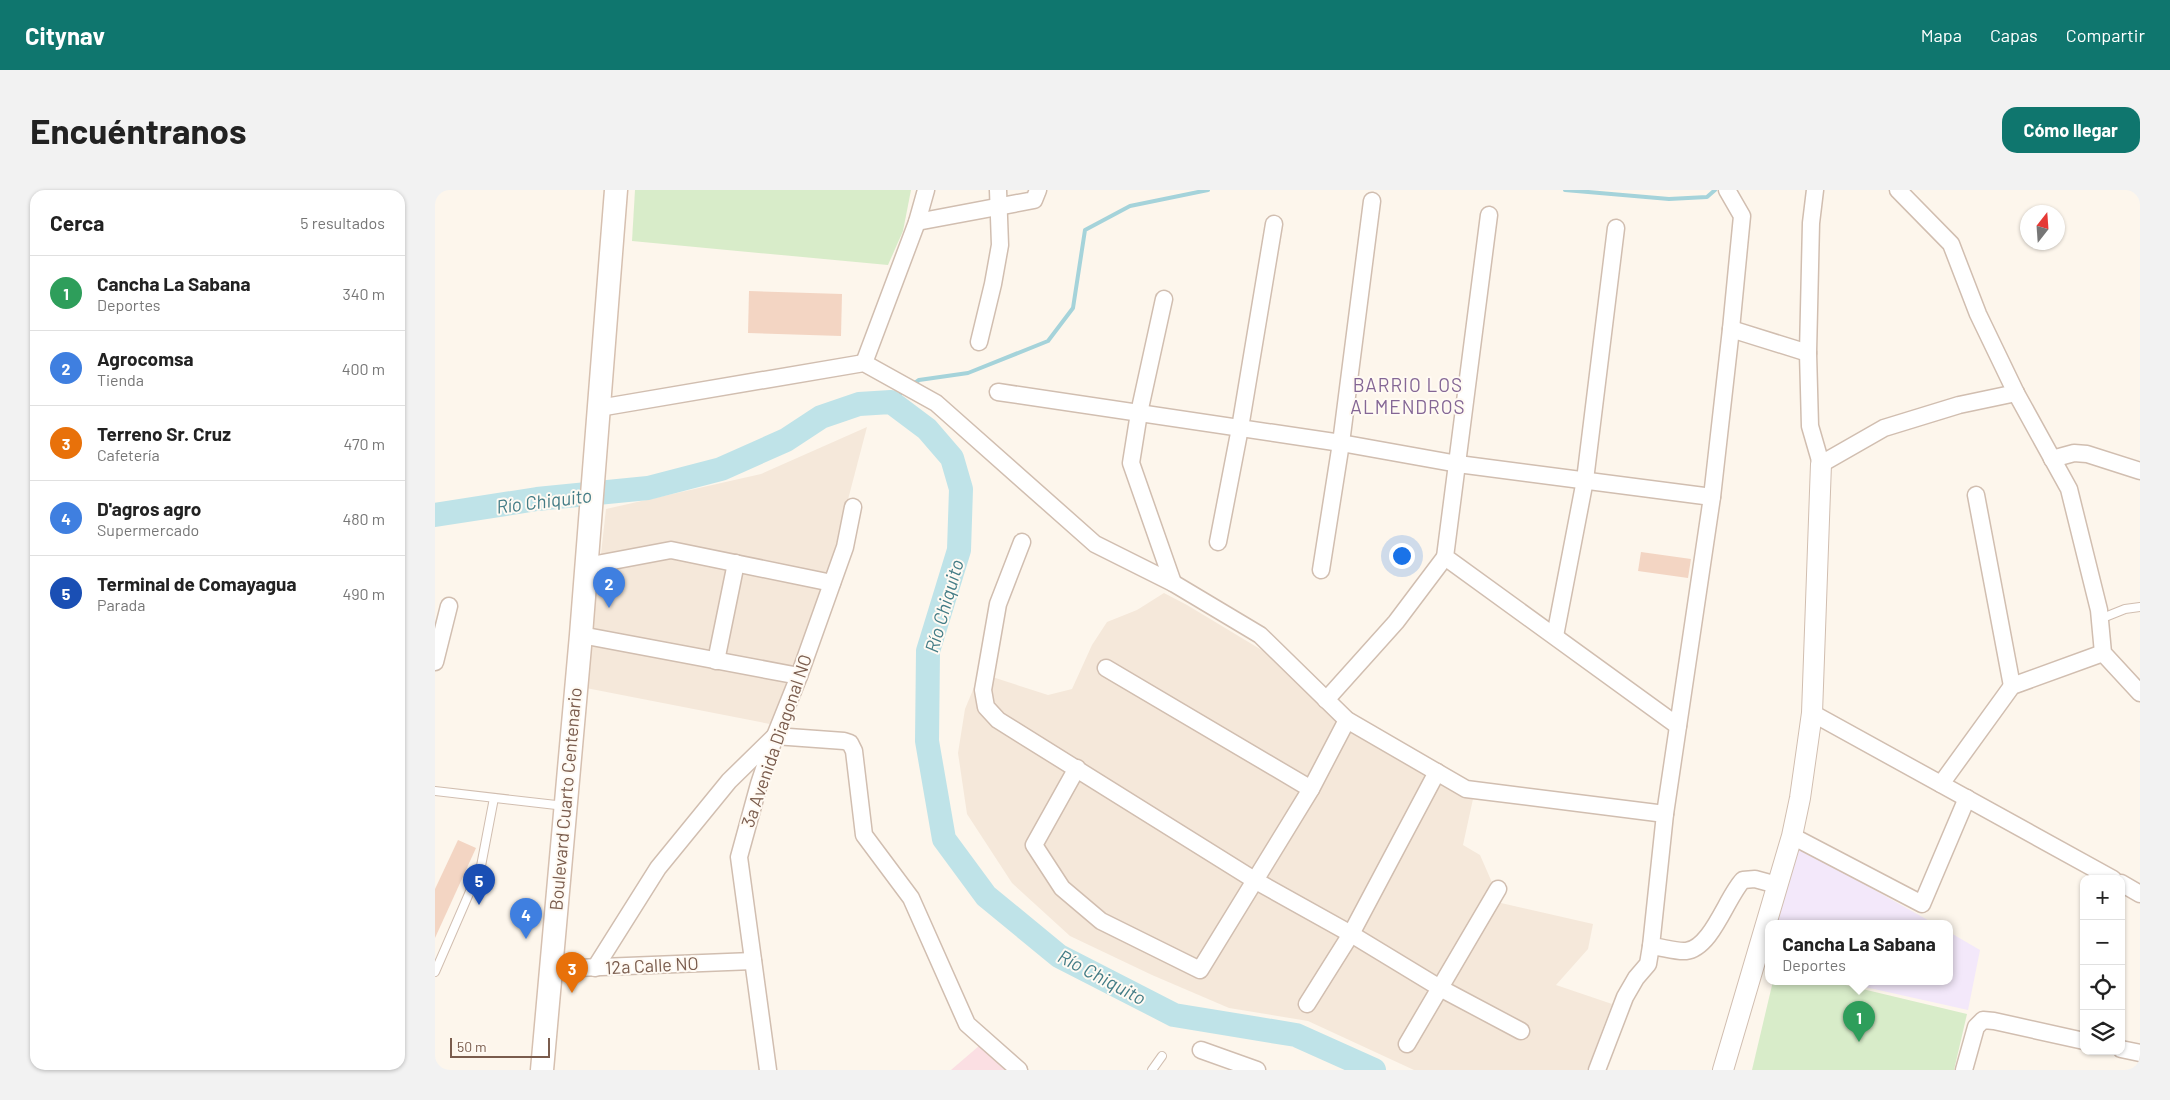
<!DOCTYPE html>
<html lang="es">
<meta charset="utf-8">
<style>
:root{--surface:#fff;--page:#f2f2f2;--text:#222;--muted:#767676;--line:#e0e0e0;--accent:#0f766e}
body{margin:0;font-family:Barlow,sans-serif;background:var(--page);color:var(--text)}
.controls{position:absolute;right:15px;bottom:15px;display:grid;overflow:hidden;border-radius:10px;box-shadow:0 1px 4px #0004}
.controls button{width:45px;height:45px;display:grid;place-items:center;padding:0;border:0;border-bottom:1px solid var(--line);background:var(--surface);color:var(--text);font:25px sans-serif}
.compass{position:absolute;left:1585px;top:15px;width:45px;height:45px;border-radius:50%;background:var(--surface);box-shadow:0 1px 4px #0004;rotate:17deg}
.scale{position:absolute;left:15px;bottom:12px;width:100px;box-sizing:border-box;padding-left:5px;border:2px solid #7a5c4d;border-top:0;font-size:14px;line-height:18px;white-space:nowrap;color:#7a5c4d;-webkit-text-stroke:4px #fffaf3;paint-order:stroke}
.you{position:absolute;left:966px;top:365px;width:18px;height:18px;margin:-12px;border:4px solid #fff;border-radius:50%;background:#1a73e8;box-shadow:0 0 0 8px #1a73e833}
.badge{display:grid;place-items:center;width:32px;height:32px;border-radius:50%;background:var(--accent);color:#fff;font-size:16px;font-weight:700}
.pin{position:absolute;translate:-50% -41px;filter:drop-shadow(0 1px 2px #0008)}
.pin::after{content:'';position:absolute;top:26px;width:18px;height:15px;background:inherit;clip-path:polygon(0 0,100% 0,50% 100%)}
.popup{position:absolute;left:1330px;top:730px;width:188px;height:65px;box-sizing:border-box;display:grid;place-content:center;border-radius:10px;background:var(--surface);filter:drop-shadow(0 1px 4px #0005);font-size:16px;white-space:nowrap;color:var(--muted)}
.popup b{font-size:19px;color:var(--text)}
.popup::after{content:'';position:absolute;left:50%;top:100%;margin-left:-10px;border:10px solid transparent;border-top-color:var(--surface)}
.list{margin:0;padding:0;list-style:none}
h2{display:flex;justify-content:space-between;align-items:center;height:65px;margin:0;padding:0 20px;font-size:21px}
h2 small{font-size:16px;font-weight:400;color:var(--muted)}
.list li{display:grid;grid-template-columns:32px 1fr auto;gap:15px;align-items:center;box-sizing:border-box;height:75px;padding:0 20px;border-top:1px solid var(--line)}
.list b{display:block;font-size:19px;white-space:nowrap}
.list p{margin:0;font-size:16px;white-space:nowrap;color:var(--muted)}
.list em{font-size:16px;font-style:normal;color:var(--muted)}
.icon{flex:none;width:28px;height:28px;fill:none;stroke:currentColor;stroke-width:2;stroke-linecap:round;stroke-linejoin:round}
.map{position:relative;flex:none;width:1705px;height:880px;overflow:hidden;border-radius:15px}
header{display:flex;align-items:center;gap:30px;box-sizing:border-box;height:70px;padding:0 25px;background:var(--accent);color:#fff}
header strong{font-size:24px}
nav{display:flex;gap:28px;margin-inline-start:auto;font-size:18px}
.intro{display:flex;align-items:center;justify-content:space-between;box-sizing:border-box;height:120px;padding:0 30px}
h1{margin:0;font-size:35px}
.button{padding:12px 22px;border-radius:15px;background:var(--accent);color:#fff;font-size:18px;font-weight:700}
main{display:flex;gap:30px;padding:0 30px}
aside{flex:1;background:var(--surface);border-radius:15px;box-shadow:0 1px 4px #0004}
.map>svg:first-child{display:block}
</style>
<header>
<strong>Citynav</strong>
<nav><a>Mapa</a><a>Capas</a><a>Compartir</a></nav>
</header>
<div class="intro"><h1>Encuéntranos</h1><a class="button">Cómo llegar</a></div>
<main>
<aside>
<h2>Cerca<small>5 resultados</small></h2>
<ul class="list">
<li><span class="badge" style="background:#2e9e5b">1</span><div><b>Cancha La Sabana</b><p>Deportes</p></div><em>340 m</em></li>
<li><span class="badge" style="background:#3f7fe0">2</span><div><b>Agrocomsa</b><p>Tienda</p></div><em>400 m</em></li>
<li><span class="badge" style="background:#e8710a">3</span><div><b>Terreno Sr. Cruz</b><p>Cafetería</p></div><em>470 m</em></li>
<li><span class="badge" style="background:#3f7fe0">4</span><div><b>D'agros agro</b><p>Supermercado</p></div><em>480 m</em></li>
<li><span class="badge" style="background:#1a4fb4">5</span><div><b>Terminal de Comayagua</b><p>Parada</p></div><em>490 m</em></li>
</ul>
</aside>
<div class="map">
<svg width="1705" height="880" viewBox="0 0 1705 880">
<rect width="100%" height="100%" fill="#fdf6ec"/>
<g fill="#f5e8da">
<polygon points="432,237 393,386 340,535 151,498 171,319 326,284"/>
<polygon points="729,403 752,415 835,465 914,538 1038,609 1028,655 1045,665 1066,713 1158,734 1153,759 1121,795 1177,814 1152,880 979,880 873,831 794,818 717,785 635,746 577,693 532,624 523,563 530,519 545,483 613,505 637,499 657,455 672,432 702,420"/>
</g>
<g fill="#f3e8fa">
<polygon points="1360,655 1498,733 1340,733"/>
<polygon points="1514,742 1545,760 1533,820 1403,791 1514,791"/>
</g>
<polygon fill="#fbdfe3" points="544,856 571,880 516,880"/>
<g fill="#d8ecc9">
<polygon points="200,0 476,0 468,41 453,75 197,51"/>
<polygon points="1338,791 1394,791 1532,824 1519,880 1317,880"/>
</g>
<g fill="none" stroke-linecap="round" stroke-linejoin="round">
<g stroke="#a5d3da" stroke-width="4">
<polyline points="1130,0 1234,9 1272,7 1280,0"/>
<polyline points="477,195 484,190 533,183 613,151 638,118 650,40 695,16 773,0"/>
<polyline points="456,212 469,201"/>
</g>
<polyline stroke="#bfe3e8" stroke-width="24" points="0,325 102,309 213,298 286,279 351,250 386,227 424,214 456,212 492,239 517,268 526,299 524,360 493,461 492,551 509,649 551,706 624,766 739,825 861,845 939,880"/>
</g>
<g fill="#f3d5c3">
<polygon points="314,101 407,104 406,146 313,143"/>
<polygon points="1206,362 1256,369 1253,388 1203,381"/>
<polygon points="23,650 41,658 0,748 0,699"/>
</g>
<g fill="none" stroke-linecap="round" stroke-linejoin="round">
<defs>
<g id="service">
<polyline points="1665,429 1690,419 1705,417"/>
<polyline points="0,601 130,616"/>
<polyline points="0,782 46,676 59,608"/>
<polyline points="717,880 727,866"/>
</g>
<g id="minor">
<path d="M1292,0L1307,26L1296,139L1277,307L1230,624L1216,756C1227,757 1241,762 1251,761C1277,758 1292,706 1308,690L1320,689L1342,695"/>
<polyline points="1380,0 1376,33 1373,163 1375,236 1386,274 1449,238 1524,215 1581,203"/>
<polyline points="1463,0 1516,54 1543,124 1581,203 1634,299 1664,420 1668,463 1705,503"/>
<polyline points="1054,25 1010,367 1243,536"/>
<polyline points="482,32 599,10 603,0"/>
<polyline points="729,109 704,223 696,273 738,393"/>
<polyline points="1296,139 1373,163"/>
<polyline points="544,152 558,94 565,55 563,0"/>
<polyline points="429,173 482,32 491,0"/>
<polyline points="563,202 906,253 1023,274 1277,307"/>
<polyline points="164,218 429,173 501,213 660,354 738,393 825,445 912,530 1031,599 1230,624"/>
<polyline points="1617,269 1639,263 1652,264 1705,281"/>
<polyline points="1541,305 1577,496"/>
<polyline points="587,352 563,414 548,500 551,517 563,530 821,691 916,744 1005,798 1086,841"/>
<polyline points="783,352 805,238 839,34"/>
<polyline points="151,376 236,360 397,393"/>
<polyline points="886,380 906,253 937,11"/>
<polyline points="146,445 364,486"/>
<polyline points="1120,446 1150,290 1181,38"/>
<polyline points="281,471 301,373"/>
<polyline points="0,472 14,416"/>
<polyline points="671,478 876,599"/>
<polyline points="891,510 961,432 1010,367"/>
<polyline points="1377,523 1678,689"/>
<polyline points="642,578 599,655 627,698 666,731 765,780 876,599 912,530"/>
<polyline points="1506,594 1577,496 1668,463"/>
<polyline points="1357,646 1487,714 1532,608"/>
<polyline points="1686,693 1705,704"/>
<polyline points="160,778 223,678 294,591 340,546 409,551 415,553 419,561 429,645 476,708 532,834 584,880"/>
<polyline points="116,779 318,771"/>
<polyline points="872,814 916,744 1002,582"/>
<polyline points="972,854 1063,699"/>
<polyline points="1686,859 1705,863"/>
<polyline points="766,860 822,880"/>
<polyline points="333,880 304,667 324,594 340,546 364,486 410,357 418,317"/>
<polyline points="1162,880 1190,807 1201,788 1213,774 1216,756"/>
<polyline points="1529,880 1541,837 1548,830 1559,831 1649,851"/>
</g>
<polyline id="tertiary" points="1288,880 1357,646 1365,608 1377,523 1386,274"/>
<polyline id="secondary" points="107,880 146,445 181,0"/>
</defs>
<use href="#service" stroke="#d1beb0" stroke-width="10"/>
<use href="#minor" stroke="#d1beb0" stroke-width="19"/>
<use href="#tertiary" stroke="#d1beb0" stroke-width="22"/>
<use href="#secondary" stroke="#d6c0b0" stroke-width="25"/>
<use href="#service" stroke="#fff" stroke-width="8"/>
<use href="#minor" stroke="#fff" stroke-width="16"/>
<use href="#tertiary" stroke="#fff" stroke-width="20"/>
<use href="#secondary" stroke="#fff" stroke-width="22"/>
</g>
<g text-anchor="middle" stroke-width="4" stroke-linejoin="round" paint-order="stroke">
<g font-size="18" fill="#7a5c4d" stroke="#fffaf3">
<text transform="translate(342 551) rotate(-71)" y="6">3a Avenida Diagonal NO</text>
<text transform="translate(131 609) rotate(-85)" y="6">Boulevard Cuarto Centenario</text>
<text transform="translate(217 776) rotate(-3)" y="6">12a Calle NO</text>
</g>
<g font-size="19" letter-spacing="1" fill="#846695" stroke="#fffaf3">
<text x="973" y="202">BARRIO LOS<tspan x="973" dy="22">ALMENDROS</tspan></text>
</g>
<g font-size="19" font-style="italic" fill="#437c86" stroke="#fffaf3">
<text transform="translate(109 311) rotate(-7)" y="7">Río Chiquito</text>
<text transform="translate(509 416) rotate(-74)" y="7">Río Chiquito</text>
<text transform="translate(667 787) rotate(28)" y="7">Río Chiquito</text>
</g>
</g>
</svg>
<div class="controls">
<button>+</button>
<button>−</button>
<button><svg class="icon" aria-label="locate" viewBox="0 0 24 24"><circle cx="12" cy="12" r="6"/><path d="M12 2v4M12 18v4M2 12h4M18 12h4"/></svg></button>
<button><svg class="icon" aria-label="layers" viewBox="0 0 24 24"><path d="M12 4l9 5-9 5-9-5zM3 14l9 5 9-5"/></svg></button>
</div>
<svg class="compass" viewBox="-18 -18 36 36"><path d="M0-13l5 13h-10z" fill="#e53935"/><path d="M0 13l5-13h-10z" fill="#767676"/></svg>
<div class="scale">50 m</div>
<div class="you"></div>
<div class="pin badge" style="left:1424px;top:852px;background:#2e9e5b">1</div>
<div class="popup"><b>Cancha La Sabana</b>Deportes</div>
<div class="pin badge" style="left:174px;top:418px;background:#3f7fe0">2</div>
<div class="pin badge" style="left:137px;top:803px;background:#e8710a">3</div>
<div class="pin badge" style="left:91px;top:749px;background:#3f7fe0">4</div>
<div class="pin badge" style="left:44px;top:715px;background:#1a4fb4">5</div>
</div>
</main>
